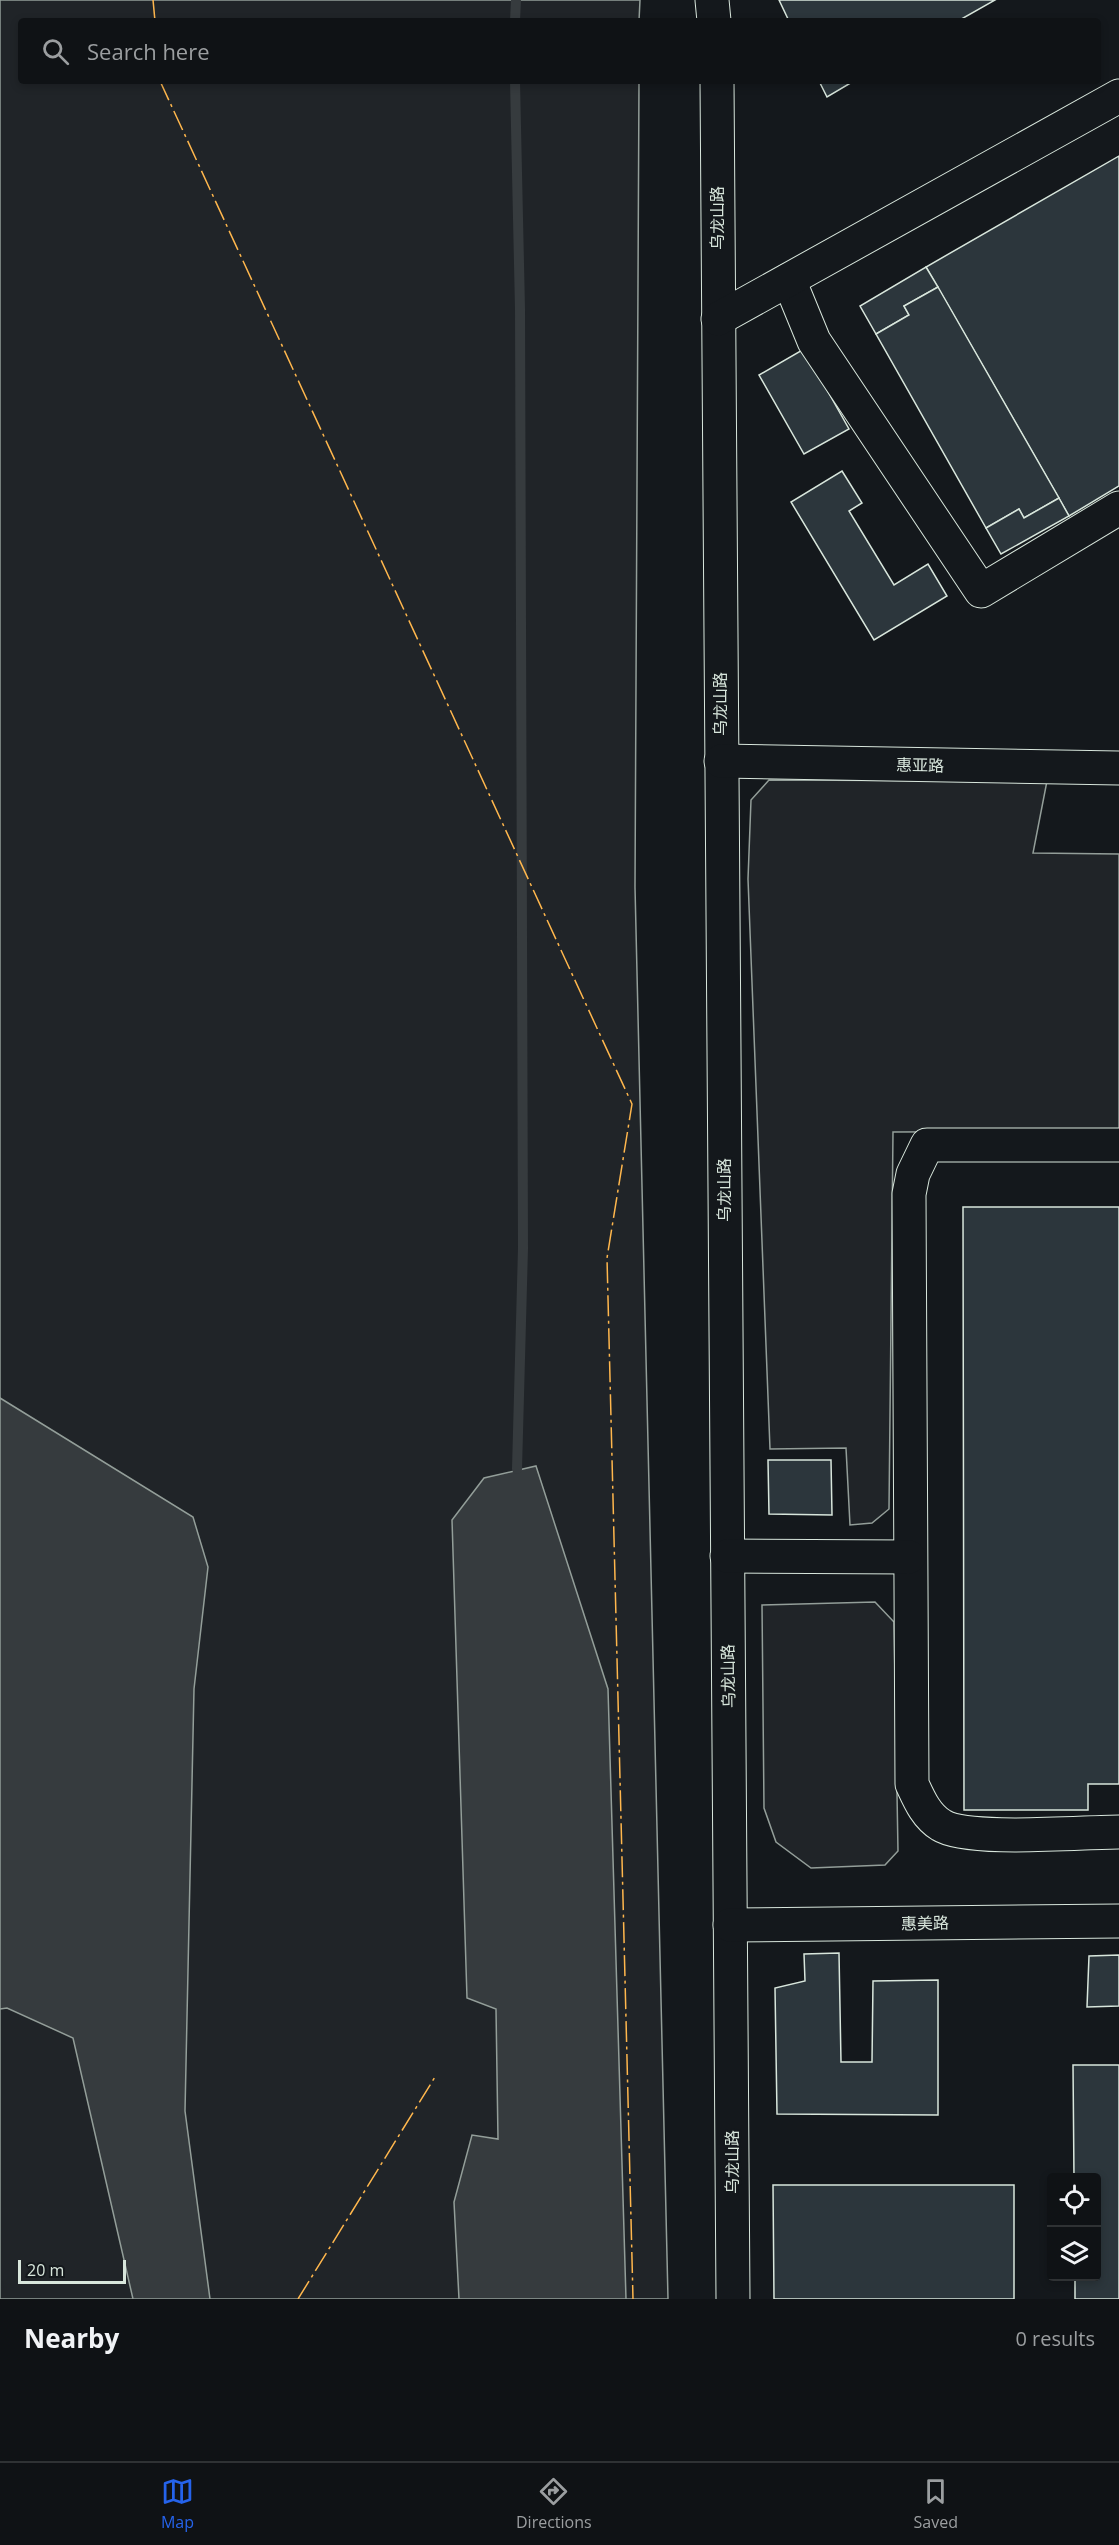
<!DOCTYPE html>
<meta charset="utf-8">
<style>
:root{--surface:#0f1215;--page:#1d2022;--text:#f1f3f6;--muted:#9b9ea0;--line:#2f3234;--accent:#2563eb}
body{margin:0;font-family:"Open Sans","Noto Sans SC",sans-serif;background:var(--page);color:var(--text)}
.controls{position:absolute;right:18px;bottom:18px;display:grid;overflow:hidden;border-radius:6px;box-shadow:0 3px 9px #0003}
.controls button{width:54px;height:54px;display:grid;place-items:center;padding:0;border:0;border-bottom:2px solid var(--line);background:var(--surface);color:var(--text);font:30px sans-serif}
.scale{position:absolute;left:18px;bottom:15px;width:108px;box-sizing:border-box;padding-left:6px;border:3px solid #d8e6dc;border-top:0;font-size:16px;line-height:21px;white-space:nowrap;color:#d8e6dc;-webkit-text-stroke:4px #14181c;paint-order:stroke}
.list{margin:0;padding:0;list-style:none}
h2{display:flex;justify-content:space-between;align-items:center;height:78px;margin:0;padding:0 24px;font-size:26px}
h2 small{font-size:20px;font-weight:400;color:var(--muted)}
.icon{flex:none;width:33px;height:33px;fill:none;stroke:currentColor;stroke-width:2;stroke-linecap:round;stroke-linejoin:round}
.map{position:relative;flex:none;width:1119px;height:2299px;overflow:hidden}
.search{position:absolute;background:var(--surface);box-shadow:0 3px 9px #0003;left:18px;right:18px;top:18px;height:66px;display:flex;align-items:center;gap:15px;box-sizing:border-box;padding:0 21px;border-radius:6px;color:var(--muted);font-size:22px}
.sheet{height:162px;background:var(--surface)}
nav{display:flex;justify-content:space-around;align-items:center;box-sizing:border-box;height:84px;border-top:2px solid var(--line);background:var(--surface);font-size:16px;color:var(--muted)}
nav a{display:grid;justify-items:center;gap:3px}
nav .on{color:var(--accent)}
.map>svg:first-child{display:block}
</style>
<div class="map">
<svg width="1119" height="2299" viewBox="0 0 1119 2299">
<rect width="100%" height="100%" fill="#14181c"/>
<g fill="#202428" stroke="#939e99" stroke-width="1.5">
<polygon points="0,0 640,0 639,21 21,21 21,81 639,81 635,887 668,2299 0,2299"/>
<polygon points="769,780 1047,781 1033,853 1119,854 1119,1131 893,1132 889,1509 872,1523 850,1525 846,1448 770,1449 748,879 751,800"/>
<polygon points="875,1602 894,1622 898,1851 885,1865 811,1868 776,1842 764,1808 762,1605"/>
</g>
<g fill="#363b3e" stroke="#939e99" stroke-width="1.5">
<polygon points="0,1398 193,1517 208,1567 194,1689 185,2111 210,2299 133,2299 73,2038 7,2008 0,2009"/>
<polygon points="536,1466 608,1689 626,2299 459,2299 454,2202 472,2135 498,2139 496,2009 467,1998 452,1520 484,1478"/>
</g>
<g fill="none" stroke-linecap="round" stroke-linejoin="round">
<g stroke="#363b3e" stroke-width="10">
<polyline points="515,21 516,0"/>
<polyline points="515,81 520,309 523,1248 517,1469"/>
</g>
</g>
<g fill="#2c363c" stroke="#d8e6dc" stroke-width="1.5">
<polygon points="779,0 995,0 958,21 789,21"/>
<polygon points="819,81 854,81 827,97"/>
<polygon points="1119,156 1119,486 1069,516 926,267"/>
<polygon points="926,267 938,287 904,306 909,315 876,334 860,306"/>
<polygon points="938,287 1059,498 1024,518 1019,509 986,528 876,334 909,315 904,306"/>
<polygon points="804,349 849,429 804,454 759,375"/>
<polygon points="842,471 862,503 849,511 894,585 928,564 947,596 874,640 791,502"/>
<polygon points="1059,498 1069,516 1001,554 986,528 1019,509 1024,518"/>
<polygon points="963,1207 1119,1207 1119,1784 1088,1784 1088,1810 964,1810"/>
<polygon points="768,1460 831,1460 832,1515 769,1514"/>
<polygon points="839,1953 841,2062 872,2062 873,1981 938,1980 938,2115 777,2114 775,1988 805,1981 804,1954"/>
<polygon points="1119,1955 1119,2006 1087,2007 1089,1956"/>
<polygon points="1073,2065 1119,2065 1119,2299 1075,2299 1075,2276 1096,2276 1096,2178 1074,2178"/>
<polygon points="773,2185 1014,2185 1014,2299 774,2299"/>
</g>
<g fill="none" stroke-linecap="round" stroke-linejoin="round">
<defs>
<g id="minor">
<polyline points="712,0 714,21"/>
<polyline points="717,81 733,2299"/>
<polyline points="789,280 814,341 981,591 1119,508"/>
<polyline points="718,319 1119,96"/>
<polyline points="721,761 1119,768"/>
<path d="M1119,1145H927L913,1174L909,1194L912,1784C919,1799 926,1816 941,1825C967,1842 1082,1832 1119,1832"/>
<polyline points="727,1556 909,1557"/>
<polyline points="730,1925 1119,1921"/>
</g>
</defs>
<use href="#minor" stroke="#d8e6dc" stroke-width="35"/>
<use href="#minor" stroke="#14181c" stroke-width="33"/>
<g stroke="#ffb74d" stroke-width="1.5" stroke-dasharray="21 4.5 3 4.5" stroke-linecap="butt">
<polyline points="153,0 155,21"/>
<polyline points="160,81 632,1104 607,1258 633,2299"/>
<polyline points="298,2299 435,2077"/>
</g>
</g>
<g text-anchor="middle" stroke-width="4.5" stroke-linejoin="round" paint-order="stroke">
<g font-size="16" fill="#d8e6dc" stroke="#14181c">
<text transform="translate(717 218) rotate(-90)" y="6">乌龙山路</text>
<text transform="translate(720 704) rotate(-90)" y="6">乌龙山路</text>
<text transform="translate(920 765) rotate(1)" y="6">惠亚路</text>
<text transform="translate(724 1190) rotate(-90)" y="6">乌龙山路</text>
<text transform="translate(728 1676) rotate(-91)" y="6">乌龙山路</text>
<text transform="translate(925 1923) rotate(-1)" y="6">惠美路</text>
<text transform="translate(732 2162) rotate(-90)" y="6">乌龙山路</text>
</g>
</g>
</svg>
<div class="controls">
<button><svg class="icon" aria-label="locate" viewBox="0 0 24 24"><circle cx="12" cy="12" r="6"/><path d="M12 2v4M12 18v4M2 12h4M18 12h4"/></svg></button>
<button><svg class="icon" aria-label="layers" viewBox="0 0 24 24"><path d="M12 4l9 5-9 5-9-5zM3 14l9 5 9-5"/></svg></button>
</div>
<div class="scale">20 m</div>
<div class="search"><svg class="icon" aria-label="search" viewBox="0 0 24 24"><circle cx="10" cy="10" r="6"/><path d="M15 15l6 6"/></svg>Search here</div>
</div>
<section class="sheet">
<h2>Nearby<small>0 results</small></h2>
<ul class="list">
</ul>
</section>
<nav>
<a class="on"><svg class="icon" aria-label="map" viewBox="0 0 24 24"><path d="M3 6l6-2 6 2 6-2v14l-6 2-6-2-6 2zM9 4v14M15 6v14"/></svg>Map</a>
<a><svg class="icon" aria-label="directions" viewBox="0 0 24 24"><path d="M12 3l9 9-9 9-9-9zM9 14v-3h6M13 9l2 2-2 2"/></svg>Directions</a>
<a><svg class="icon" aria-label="saved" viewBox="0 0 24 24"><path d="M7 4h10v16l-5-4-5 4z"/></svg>Saved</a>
</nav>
